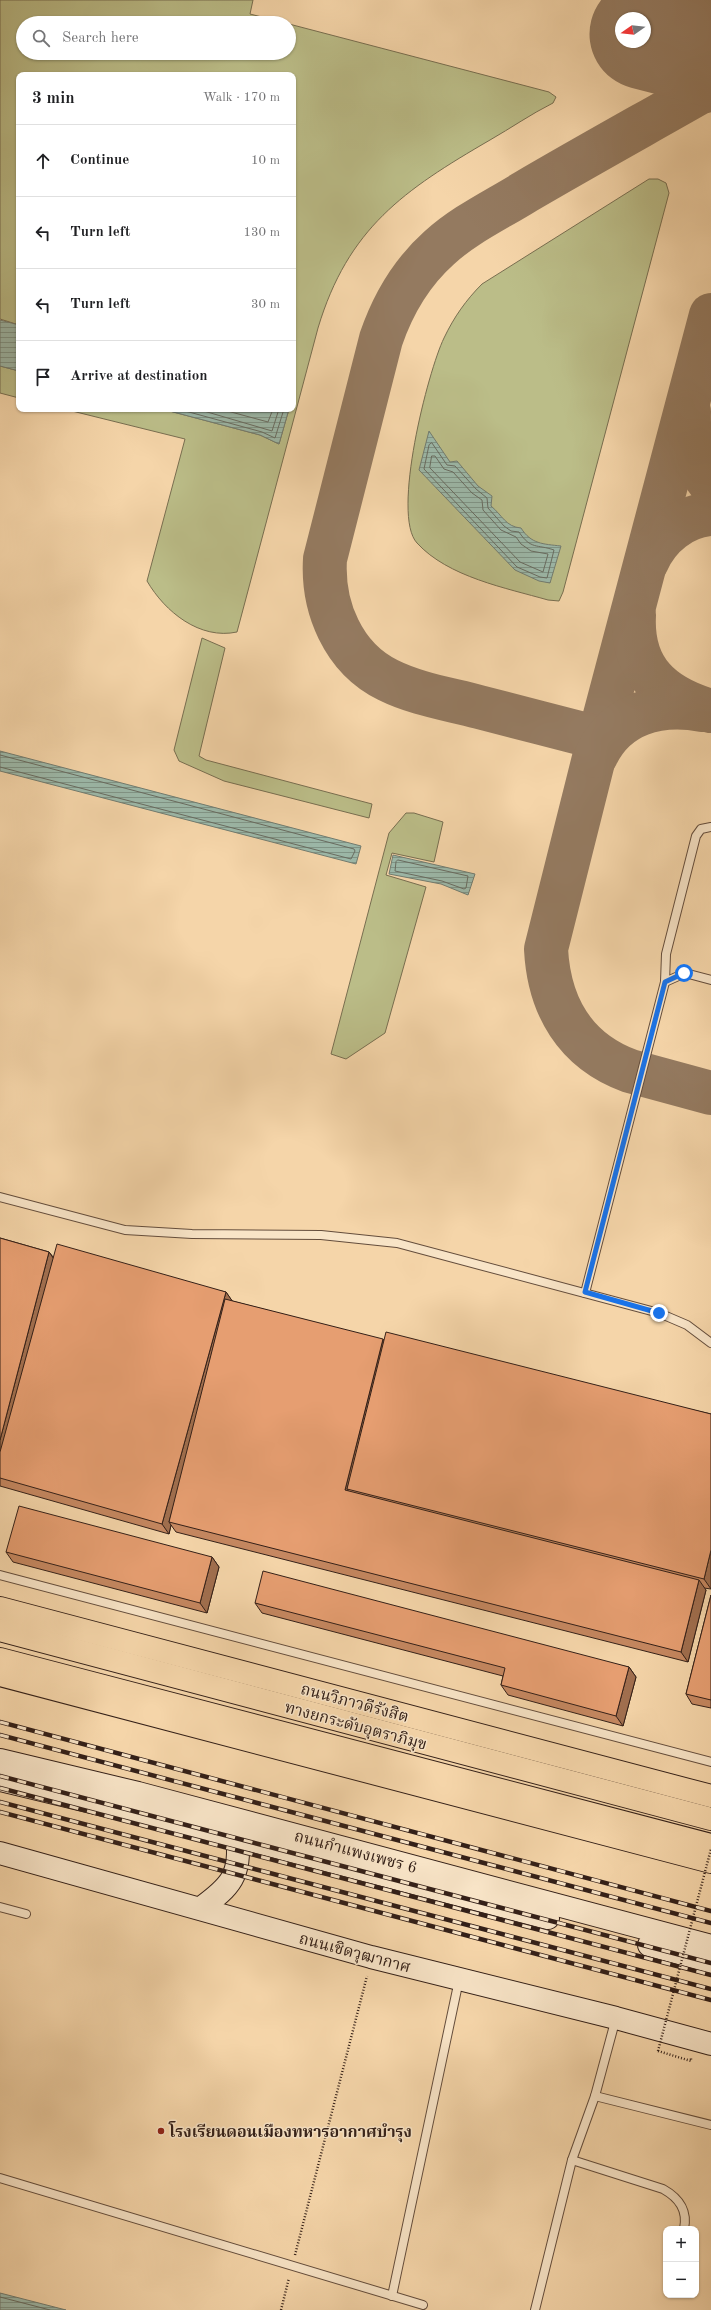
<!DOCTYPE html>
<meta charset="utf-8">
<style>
:root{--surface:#fff;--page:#f2f2f2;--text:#202124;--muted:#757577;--line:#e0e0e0}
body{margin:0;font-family:"Old Standard TT","Noto Serif Thai",serif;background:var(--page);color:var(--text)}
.controls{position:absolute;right:12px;bottom:12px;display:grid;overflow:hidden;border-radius:8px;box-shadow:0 1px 3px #0004}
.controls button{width:36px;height:36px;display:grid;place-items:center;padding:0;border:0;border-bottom:1px solid var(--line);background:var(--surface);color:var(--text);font:20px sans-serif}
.compass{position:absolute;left:615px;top:12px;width:36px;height:36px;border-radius:50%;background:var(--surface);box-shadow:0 1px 3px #0004;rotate:256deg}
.stop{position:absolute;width:12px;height:12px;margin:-9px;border:3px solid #1a73e8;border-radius:50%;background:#fff}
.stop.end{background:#1a73e8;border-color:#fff;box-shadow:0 1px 4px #0008}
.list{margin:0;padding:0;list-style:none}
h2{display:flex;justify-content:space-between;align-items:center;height:52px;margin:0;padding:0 16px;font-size:17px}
h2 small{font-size:13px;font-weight:400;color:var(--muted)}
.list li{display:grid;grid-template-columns:26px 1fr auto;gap:12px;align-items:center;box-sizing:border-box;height:72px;padding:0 16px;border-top:1px solid var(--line)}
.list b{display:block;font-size:15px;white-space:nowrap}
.list em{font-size:13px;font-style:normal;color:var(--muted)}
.icon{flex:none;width:22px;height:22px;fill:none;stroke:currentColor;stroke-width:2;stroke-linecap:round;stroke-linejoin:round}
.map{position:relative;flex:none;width:711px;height:2310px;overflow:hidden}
.search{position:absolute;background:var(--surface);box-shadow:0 1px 3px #0004;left:16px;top:16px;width:280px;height:44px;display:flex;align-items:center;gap:10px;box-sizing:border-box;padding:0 14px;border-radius:22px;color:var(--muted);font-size:15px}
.panel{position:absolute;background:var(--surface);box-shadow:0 1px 3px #0004;left:16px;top:72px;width:280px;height:340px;border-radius:8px}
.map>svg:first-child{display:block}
</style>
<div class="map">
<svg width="711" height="2310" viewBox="0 0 711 2310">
<defs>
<pattern id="water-rules" width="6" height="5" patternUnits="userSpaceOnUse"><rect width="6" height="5" fill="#9cb9aa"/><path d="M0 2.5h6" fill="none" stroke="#809689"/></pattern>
</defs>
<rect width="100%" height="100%" fill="#f5d5a9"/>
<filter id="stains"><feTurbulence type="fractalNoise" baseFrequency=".005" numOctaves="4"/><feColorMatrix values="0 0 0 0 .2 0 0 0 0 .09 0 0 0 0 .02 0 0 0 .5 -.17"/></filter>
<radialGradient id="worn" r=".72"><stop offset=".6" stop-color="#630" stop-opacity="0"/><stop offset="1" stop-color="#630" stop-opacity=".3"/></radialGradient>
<g fill="#bbbd88" stroke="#786e50">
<path d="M0,0H253L250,14L285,23H23V53H289V24L549,92L556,97L553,103C531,114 511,128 490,140C404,190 348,228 318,328L237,632C200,640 165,612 147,581L185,439L64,409H162L260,435L279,444L289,409H293V75H19V325L0,319Z"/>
<path d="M649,179H658L666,183L669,193L563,592L559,601L548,600C506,588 448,577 417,543C391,515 428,371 444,338C454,317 466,300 482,284Z"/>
<polygon points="0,366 19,371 19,398 0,393"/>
<polygon points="202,638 225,648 199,756 206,760 372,804 369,818 224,781 179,761 174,750"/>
<polygon points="406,813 414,813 443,822 434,862 392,853 386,875 426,887 385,1033 346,1059 331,1054 389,833"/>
</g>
<g fill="url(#water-rules)" stroke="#727c70">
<polygon points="0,320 19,325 19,371 0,366"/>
<polygon points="162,409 289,409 279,444 260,435"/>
<path d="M429,431L450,462L457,461L478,486L492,496L491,506C502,515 506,527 521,528C531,544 543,544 561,546L550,583L539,581L515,570L419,470Z"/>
<polygon points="0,751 361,846 356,864 0,771"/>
<polygon points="393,855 475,874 468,895 441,884 389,874"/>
<polygon points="0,2293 66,2310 0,2310"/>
</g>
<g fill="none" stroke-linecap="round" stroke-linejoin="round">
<g stroke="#686c61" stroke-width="1">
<polyline points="178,409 262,432 275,438 284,409"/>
<polyline points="197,409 272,431 279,409"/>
<polyline points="220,409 268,422 273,409"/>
<path d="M432,443L447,465L455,466L476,489L487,498L488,508L504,526L511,531L519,532C531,550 537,544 554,550L547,578L540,577L517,567L424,469L429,445Z"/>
<polygon points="432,456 435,456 444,469 453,472 472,493 482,500 483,510 501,530 516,537 521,544 531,551 548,554 543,572 520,562 430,468"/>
<polyline points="0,755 354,849 355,851 351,859 0,767"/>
<polygon points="398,860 468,876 466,888 464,889 442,881 395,871 396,862"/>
<polyline points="0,2297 50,2310"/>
</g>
<g stroke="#947a60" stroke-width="44">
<path d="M711,315L599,738L546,949C549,1006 575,1051 630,1071L711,1093"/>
<path d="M689,412C688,438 695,464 711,485"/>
<path d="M647,562C658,536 683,516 711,514"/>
<path d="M634,615C631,670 662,697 711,711"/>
<path d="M599,738C559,728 519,717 479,707C449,699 416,694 388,680C343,658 322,607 325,559L381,339C393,304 411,273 439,248C464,225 496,210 525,192C583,158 641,126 699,93L711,89"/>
<path d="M596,756C616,713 659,702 703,710"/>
</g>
<polyline stroke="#947a60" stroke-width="111" points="645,34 711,51"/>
<defs>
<g id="lane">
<polyline points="665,982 685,973 711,980"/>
<polyline points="0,1197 125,1230 192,1234 321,1235 397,1243 659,1313 687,1325 711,1343"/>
<polyline points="585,1293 665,982 666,954 696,836 701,829 711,827"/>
<polyline points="0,1575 711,1762"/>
<polyline points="0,1907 26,1914"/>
<polyline points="595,2096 711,2125"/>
<path d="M572,2160L663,2189C679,2198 688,2210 684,2229"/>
<polyline points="0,2178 423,2305"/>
<polyline points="392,2296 459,1980"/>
<polyline points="535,2310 572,2160 595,2096 616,2018"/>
</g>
<g id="secondary">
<polyline points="0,1760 138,1793 711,1946"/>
<polyline points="0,1780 237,1837 548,1918"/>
<polyline points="0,1853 371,1957 616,2018 711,2044"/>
<path d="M201,1908C230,1887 242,1875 237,1837"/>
<polyline points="649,1945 711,1962"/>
</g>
<g id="highway">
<polyline points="0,1608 711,1796"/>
<polyline points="0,1630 711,1819"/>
<polyline points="0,1659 711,1845"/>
<polyline points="0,1675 711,1862"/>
</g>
</defs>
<use href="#lane" stroke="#644d3c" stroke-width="10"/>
<use href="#secondary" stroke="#342018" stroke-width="24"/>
<use href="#highway" stroke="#342018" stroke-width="24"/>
<g stroke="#342018" stroke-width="2.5" stroke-dasharray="1 2" stroke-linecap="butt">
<polyline points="658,2051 691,2061 691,2058"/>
<polyline points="295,2255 367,1976"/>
<polyline points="281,2310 289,2278"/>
</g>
<use href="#lane" stroke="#f8e4c7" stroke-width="8"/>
<use href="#secondary" stroke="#f8e4c7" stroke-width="22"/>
<use href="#highway" stroke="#f5d5a9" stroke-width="22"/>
<defs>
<g id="rail">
<polyline points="0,1722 711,1911"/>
<polyline points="0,1735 711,1923"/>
<polyline points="0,1776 711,1963"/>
<polyline points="0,1788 711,1975"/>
<polyline points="0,1802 711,1989"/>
<polyline points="0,1812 711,2000"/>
</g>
</defs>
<use href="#rail" stroke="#342018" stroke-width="4.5"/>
<use href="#rail" stroke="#f8e4c7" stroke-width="3" stroke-dasharray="9" stroke-linecap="butt"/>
<polyline stroke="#342018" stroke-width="2.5" stroke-dasharray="1 2" stroke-linecap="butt" points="658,2051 711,1849"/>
</g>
<g fill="#c68861" stroke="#342018">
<polygon points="0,1238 49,1252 54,1258 226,1292 232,1301 384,1341 711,1414 711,1589 704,1588 706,1590 688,1662 176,1532 171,1525 169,1534 0,1486"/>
<polygon points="6,1552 212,1557 219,1567 207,1613 13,1562"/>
<polygon points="711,1595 711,1708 692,1704 686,1694"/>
<polygon points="255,1603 629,1667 636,1677 623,1726 508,1695 501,1685 503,1676 262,1613"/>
</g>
<g fill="#a16f4f" stroke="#342018">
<polygon points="49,1252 56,1262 0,1476 0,1440"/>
<polygon points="226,1292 233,1302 169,1522 171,1525 169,1534 162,1524"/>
<polygon points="383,1339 389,1349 347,1489 352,1497 345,1490"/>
<polygon points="711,1550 711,1589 704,1579"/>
<polygon points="212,1557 219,1567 207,1613 200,1603"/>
<polygon points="699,1580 706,1590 688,1662 681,1652"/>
<polygon points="629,1667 636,1677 623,1726 616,1716"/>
</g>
<g fill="#e69e71" stroke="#342018">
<polygon points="0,1238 49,1252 0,1440"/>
<polygon points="57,1244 226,1292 162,1524 0,1478 0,1452"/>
<polygon points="225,1299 383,1339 345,1490 699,1580 681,1652 169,1522"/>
<polygon points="386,1332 711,1414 711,1550 704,1579 347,1489"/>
<polygon points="19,1506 212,1557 200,1603 6,1552"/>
<polygon points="263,1571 629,1667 616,1716 501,1685 505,1668 255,1603"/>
<polygon points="711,1595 711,1700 686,1694"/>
</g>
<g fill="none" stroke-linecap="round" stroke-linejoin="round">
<polyline stroke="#1a73e8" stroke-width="5" points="659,1313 585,1292 665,982 684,973"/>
</g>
<circle fill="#8f2418" stroke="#f8e4c7" stroke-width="1.5" cx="161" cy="2131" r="4"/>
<g text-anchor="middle" stroke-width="3" stroke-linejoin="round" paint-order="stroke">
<g font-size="16" fill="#342018" stroke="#f8e4c7">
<text transform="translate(355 1702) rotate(15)" y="6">ถนนวิภาวดีรังสิต</text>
<text transform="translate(356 1725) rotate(15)" y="6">ทางยกระดับอุตราภิมุข</text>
<text transform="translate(356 1851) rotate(15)" y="6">ถนนกำแพงเพชร 6</text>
<text transform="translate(355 1952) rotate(15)" y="6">ถนนเชิดวุฒากาศ</text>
</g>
<g font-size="16" font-weight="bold" fill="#342018" stroke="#f8e4c7" text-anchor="start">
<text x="169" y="2137">โรงเรียนดอนเมืองทหารอากาศบำรุง</text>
</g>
</g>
<rect width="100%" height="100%" filter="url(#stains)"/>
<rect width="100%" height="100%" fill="url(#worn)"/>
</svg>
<div class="controls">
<button>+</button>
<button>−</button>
</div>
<svg class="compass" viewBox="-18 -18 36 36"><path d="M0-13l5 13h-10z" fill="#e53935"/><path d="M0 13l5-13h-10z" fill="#757577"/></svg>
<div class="stop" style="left:684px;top:973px"></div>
<div class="stop end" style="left:659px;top:1313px"></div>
<div class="search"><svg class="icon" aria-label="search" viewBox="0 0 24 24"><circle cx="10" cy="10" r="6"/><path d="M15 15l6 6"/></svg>Search here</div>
<section class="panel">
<h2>3 min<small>Walk · 170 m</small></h2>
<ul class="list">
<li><svg class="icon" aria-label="ahead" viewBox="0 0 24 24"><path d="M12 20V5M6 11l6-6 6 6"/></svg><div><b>Continue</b></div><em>10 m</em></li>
<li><svg class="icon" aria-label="left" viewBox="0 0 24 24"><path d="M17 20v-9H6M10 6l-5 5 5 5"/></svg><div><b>Turn left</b></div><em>130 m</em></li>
<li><svg class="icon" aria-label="left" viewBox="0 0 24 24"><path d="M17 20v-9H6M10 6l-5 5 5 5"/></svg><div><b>Turn left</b></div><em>30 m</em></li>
<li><svg class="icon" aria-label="arrive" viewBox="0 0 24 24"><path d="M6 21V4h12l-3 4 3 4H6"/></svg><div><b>Arrive at destination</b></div></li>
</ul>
</section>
</div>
